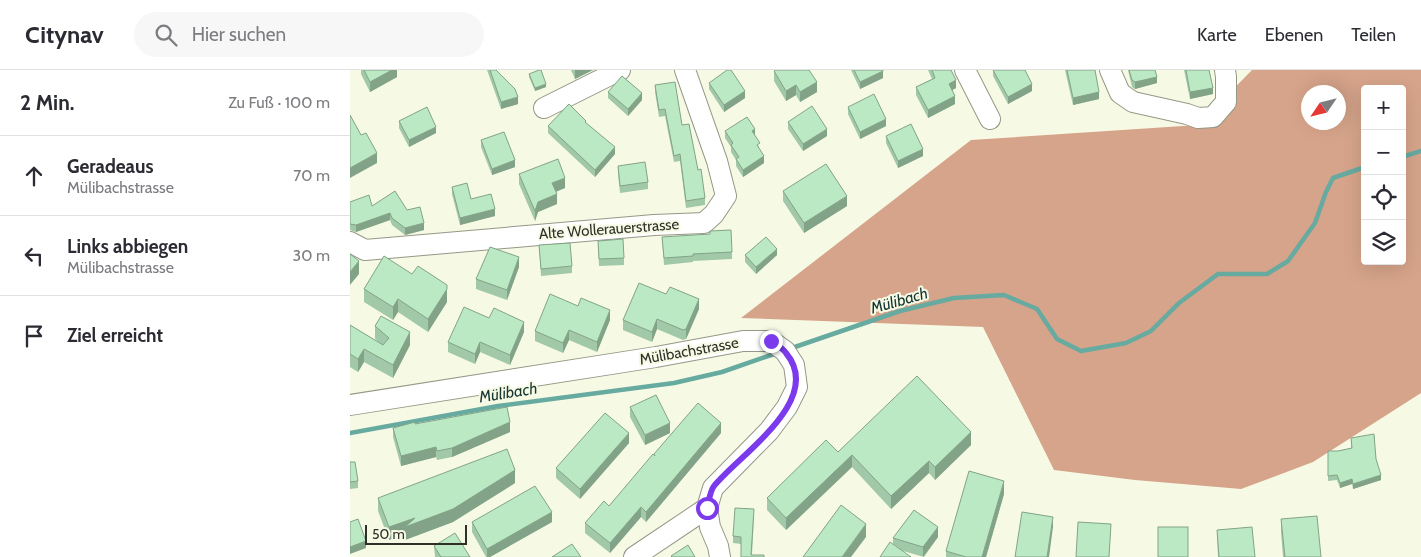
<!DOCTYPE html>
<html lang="de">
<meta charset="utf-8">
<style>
:root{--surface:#fff;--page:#f7f7f7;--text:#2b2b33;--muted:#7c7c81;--line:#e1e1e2}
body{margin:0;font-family:Cabin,sans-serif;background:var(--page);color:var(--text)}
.controls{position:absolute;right:15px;top:15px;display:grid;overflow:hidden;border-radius:5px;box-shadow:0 5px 20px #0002}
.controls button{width:45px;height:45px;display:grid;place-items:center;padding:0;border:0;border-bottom:1px solid var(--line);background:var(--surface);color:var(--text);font:25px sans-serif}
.compass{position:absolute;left:951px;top:15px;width:45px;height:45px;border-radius:50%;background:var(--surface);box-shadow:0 5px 20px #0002;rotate:235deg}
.scale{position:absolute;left:15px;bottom:12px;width:102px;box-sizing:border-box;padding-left:5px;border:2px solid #2f3029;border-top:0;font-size:14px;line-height:18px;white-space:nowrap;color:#2f3029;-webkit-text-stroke:4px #f6fae5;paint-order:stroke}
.stop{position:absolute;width:15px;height:15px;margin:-11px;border:4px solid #7c3aed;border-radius:50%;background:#fff}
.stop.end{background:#7c3aed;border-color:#fff;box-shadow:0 1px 5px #0008}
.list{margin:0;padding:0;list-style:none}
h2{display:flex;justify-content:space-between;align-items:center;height:65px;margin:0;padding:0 20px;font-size:21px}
h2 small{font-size:16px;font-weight:400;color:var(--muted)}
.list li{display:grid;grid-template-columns:32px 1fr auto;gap:15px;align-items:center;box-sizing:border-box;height:80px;padding:0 20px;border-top:1px solid var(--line)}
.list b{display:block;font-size:19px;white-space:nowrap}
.list p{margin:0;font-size:16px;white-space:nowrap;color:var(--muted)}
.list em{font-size:16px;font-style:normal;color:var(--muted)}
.icon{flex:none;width:28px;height:28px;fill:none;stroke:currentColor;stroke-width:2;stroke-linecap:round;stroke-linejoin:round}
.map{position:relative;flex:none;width:1071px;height:487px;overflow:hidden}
header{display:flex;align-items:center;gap:30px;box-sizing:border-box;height:70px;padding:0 25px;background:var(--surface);border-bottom:1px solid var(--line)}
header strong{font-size:24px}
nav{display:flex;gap:28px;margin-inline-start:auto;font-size:18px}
.search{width:350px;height:45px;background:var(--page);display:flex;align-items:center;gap:12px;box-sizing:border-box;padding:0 18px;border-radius:28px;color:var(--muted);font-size:19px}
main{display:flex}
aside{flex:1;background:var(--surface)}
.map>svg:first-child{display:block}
</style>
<header>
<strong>Citynav</strong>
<div class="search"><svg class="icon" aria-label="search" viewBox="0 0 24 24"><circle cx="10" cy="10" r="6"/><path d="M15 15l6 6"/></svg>Hier suchen</div>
<nav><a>Karte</a><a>Ebenen</a><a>Teilen</a></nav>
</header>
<main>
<aside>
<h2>2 Min.<small>Zu Fuß · 100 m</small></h2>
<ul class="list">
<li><svg class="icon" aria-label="ahead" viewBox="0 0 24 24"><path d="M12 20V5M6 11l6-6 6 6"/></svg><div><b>Geradeaus</b><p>Mülibachstrasse</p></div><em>70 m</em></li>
<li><svg class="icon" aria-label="left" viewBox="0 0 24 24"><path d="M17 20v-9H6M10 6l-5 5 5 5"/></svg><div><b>Links abbiegen</b><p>Mülibachstrasse</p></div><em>30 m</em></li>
<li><svg class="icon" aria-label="arrive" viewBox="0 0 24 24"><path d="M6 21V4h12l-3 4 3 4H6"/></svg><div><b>Ziel erreicht</b></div></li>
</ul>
</aside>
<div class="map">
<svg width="1071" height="487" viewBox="0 0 1071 487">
<rect width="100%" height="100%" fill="#f6fae5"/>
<path fill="#d6a48a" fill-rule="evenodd" d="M902,0H1071V323L963,392L891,419L785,410L704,400L633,257L391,248L621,70L848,55ZM1015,19H1052V191H1015ZM958,22H988V52H958Z"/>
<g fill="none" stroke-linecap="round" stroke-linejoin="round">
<g stroke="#67aaa0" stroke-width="4.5">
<polyline points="1052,87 1071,81"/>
<polyline points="439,279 550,241 604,228 654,225 687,239 707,269 731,281 776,273 801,261 829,233 868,204 917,204 938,191 965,153 976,122 983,108 1015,97"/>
<polyline points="0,363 148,336 324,313 372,302 427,283"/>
</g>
<defs>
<g id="minor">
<polyline points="615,0 640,49"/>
<polyline points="760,0 770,23 783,32 837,44 848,48 863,47 876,32 876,7 875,0"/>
<polyline points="194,38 270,0"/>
<polyline points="0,172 15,180 304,155 354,153 364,144 376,126 367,91 335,0"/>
<polyline points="0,335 306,287 393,271 421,271 435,281 444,295 447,317 437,337 419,361 363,418 357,438 360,457 368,476 370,487"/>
<polyline points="284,487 357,438"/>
</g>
</defs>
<use href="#minor" stroke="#959886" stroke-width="22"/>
<use href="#minor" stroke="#fff" stroke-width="20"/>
</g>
<g fill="#a1c8a8">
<polygon points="11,0 47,0 47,7 20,22 11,4"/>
<polygon points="137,0 146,0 168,34 151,39"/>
<polygon points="221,0 243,0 225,9"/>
<polygon points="501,0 533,0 533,8 510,19"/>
<polygon points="578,0 601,0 606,18 602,20 605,34 578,48 566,25 566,17 582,9"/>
<polygon points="643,0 675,0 682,21 658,34 643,6"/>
<polygon points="715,0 745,0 749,29 723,35"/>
<polygon points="778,0 805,0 807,13 785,19 782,17"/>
<polygon points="834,0 859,0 863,24 840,29"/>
<polygon points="424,1 467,22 450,32 446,25 436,31 424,11"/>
<polygon points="179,4 196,17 185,21 179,7"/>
<polygon points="359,13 395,28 374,42 359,19"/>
<polygon points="305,15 332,55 348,100 355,128 355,135 336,138 330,91 324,92 315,46 309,47 305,22"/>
<polygon points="258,22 292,30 278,46 258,28"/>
<polygon points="498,37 536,56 510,69 498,44"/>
<polygon points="49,51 86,63 59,77 49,58"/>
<polygon points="438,52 477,66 453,81 438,59"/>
<polygon points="236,53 265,84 245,107 198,63 198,56"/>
<polygon points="375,61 405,66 414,93 393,107 386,96 386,90 381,82 381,77 375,68"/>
<polygon points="536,66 573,86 548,98 536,73"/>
<polygon points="131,70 165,97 142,105 131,77"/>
<polygon points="268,96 298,112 298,119 270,123 268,103"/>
<polygon points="169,104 215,118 206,122 207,134 188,142 185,151 169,114"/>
<polygon points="102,117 145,146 110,155 102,124"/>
<polygon points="433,121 497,136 454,163 433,131"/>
<polygon points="0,132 22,136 57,140 74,160 55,165 42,155 40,150 6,162 0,160"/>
<polygon points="312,167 382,182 382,189 343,191 343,192 314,195"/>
<polygon points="248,171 274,188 274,195 249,196"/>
<polygon points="189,175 222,196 222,203 191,206"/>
<polygon points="395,185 427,185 406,204 395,192"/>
<polygon points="169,197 157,230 126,219 126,209"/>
<polygon points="14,219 97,232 78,262 48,242 43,250 14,232"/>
<polygon points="228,236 260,250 247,282 219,270 213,283 185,271 185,261"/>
<polygon points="349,239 336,269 333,270 307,259 302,272 273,260 273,250"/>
<polygon points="139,248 174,262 160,295 130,282 125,294 98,282 98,272"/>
<polygon points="0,255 30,273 25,269 25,256 60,275 43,308 14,292 8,302 0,297"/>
<polygon points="280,337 320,363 295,375 280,347"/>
<polygon points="65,354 160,362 102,387 87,390 86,387 51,396 43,367 43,358"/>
<polygon points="371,363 296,452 291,447 260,483 235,463 235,453 259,436 304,385"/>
<polygon points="1001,368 1026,389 1031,410 1003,419 1002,414 990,418 987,410 978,411 978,381 988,381 1001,378"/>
<polygon points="279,373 230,429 206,408 206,398"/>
<polygon points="621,375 585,410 579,403 541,439 502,397 436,460 417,440 417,428 488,382"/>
<polygon points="0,392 8,411 8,418 0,419"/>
<polygon points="165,413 103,452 55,470 55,464 39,470 28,441 28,428"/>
<polygon points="654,424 636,487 596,487 596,481"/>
<polygon points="404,446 402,485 391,487 391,474 383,473 383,466"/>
<polygon points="931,449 971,487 933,487 931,462"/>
<polygon points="122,452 202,452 140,487 136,487 122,462"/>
<polygon points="867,460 905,487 868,487"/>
<polygon points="588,467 574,487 553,481 543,474 543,468"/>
<polygon points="84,476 120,487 85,487"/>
</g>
<g fill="#83a388">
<polygon points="42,0 47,0 47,7 20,22 20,12"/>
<polygon points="225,0 243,0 225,9"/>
<polygon points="533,1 533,8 510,19 510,12"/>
<polygon points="807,7 807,13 785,19 785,12"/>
<polygon points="606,10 606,18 599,22 599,14"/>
<polygon points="467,12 467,22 450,32 450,22"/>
<polygon points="196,14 196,17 185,21 185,18"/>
<polygon points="682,14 682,21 658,34 658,27"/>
<polygon points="446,15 446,25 436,31 436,21"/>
<polygon points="863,18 863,24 840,29 840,22"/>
<polygon points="395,21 395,28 374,42 374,35"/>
<polygon points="749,22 749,29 723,35 723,28"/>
<polygon points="292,23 292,30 278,46 278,39"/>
<polygon points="605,26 605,34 578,48 578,40"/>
<polygon points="168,27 168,34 151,39 151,32"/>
<polygon points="536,49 536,56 510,69 510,62"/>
<polygon points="86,57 86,63 59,77 59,70"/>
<polygon points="405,59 405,66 402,61"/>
<polygon points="477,59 477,66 453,81 453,74"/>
<polygon points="265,77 265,84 245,107 245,100"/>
<polygon points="573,79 573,86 548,98 548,91"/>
<polygon points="27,83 27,93 0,108 0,98"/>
<polygon points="414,86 414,93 393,107 393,100"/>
<polygon points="165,90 165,97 142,105 142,99"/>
<polygon points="215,108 215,118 202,123 202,113"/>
<polygon points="207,124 207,134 188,142 185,151 185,141 188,132"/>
<polygon points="497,126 497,136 454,163 454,153"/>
<polygon points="145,139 145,146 110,155 110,148"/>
<polygon points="40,143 40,150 6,162 6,155"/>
<polygon points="74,153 74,160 55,165 55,158"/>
<polygon points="427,179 427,185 406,204 406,197"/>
<polygon points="169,187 169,197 157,230 157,220"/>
<polygon points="9,191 9,204 0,215 0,202"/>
<polygon points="97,219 97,232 78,262 78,249"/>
<polygon points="48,229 48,242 43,250 43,237"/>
<polygon points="349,229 349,239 336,269 336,259"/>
<polygon points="260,240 260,250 247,282 247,272"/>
<polygon points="307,249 307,259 302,272 302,262"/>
<polygon points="174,252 174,262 160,295 160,285"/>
<polygon points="219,260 219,270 213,283 213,273"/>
<polygon points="60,262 60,275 43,308 43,295"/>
<polygon points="130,272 130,282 125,294 125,284"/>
<polygon points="14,279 14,292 8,302 8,289"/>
<polygon points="160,352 160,362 102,387 102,378"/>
<polygon points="320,353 320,363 295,375 295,365"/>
<polygon points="371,353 371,363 296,452 296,442"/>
<polygon points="621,362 621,375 585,410 585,397"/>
<polygon points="279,363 279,373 230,429 230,419"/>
<polygon points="86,377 86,387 51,396 51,386"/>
<polygon points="502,385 502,397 436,460 436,448"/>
<polygon points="579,391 579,403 541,439 541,426"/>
<polygon points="165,400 165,413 103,452 55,470 55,464 39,470 39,457"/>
<polygon points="1031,405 1031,410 1003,419 1003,414"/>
<polygon points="1002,409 1002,414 990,418 990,413"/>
<polygon points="654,411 654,424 636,487 632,487"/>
<polygon points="291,437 291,447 260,483 260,473"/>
<polygon points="202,442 202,452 140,487 137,487 137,479"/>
<polygon points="703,447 703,457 699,487 697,487"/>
<polygon points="516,454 516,467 501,487 492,487"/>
<polygon points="588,457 588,467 573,487 573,477"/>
<polygon points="16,471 16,478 0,484 0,477"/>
</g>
<g fill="#bbe9c3" stroke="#83a388">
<polygon points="14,0 42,0 20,12"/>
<polygon points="140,0 146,0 165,19 168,27 151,32"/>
<polygon points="189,0 191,0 196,14 185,18 179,4"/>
<polygon points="377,0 381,0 395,21 374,35 359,13"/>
<polygon points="426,0 459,0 467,12 450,22 446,15 436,21 424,1"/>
<polygon points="504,0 533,0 533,1 510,12"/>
<polygon points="582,0 601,0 606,10 599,14 605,26 578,40 566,17 585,8"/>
<polygon points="643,0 675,0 682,14 658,27"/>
<polygon points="717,0 745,0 749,22 723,28"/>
<polygon points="779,0 805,0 807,7 785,12 782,10"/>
<polygon points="836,0 859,0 863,18 840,22"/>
<polygon points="272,6 292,23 278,39 258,22"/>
<polygon points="325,12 332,55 339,54 348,100 351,99 355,128 336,131 330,84 324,86 315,39 309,40 305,15"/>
<polygon points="524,24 536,49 510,62 498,37"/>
<polygon points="219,34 236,51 235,52 265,77 245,100 198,56"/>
<polygon points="462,36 477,59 453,74 438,52"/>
<polygon points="77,37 86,57 59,70 49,51"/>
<polygon points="0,45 11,65 16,63 27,83 0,98"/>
<polygon points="397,47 405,59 402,61 410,73 407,75 414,86 393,100 386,89 389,87 381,75 383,73 375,61"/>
<polygon points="561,54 573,79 548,91 536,66"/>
<polygon points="154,62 165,90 142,99 131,70"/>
<polygon points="208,89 215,108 202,113 207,124 188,132 185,141 169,104"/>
<polygon points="295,92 298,112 270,116 268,96"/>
<polygon points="476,94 497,126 454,153 433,121"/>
<polygon points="117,113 121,129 141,124 145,139 110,148 102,117"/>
<polygon points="45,121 57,140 70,137 74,153 55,158 42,148 40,143 6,155 0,154 0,132 19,125 22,136"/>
<polygon points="381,160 382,182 343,184 343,186 314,188 312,167 360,164 360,161"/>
<polygon points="416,167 427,179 406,197 395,185"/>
<polygon points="273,169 274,188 249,189 248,171"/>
<polygon points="220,173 222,196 191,199 189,175"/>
<polygon points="140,177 169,187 157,220 126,209"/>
<polygon points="0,184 9,191 0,202"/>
<polygon points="34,186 62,204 68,196 97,215 97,219 78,249 48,229 43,237 14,219"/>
<polygon points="289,213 316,224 320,217 349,229 336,259 333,260 307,249 302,262 273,250"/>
<polygon points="200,224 228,236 231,228 260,240 247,272 219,260 213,273 185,261"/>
<polygon points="114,237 139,248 144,238 174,252 160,285 130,272 125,284 98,272"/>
<polygon points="31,246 60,262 43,295 14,279 8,289 0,284 0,255 33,275 39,268 25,256"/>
<polygon points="567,306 621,362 585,397 579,391 541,426 502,385 436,448 417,428 476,370 488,382"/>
<polygon points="306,325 320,353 295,365 280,337"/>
<polygon points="348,333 371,353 296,442 291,437 260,473 235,453 254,431 259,436 303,384 305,386 304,384"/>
<polygon points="157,337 160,352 102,378 87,381 86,377 51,386 43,358 65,352 65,354"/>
<polygon points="255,343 279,363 230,419 206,398"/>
<polygon points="1024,364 1026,389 1031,405 1003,414 1002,409 990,413 987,405 978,406 978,381 988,381 1002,378 1001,368"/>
<polygon points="157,379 165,400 103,439 55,457 65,448 39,457 28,428"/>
<polygon points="0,392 5,392 8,411 0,412"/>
<polygon points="619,401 654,411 632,487 616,487 596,481"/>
<polygon points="185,416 202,442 137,479 122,452"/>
<polygon points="491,435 516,454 492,487 453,487"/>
<polygon points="385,438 404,439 401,485 414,485 414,487 391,487 391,467 383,466"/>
<polygon points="564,440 588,457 573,477 543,468"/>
<polygon points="672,442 703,447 697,487 665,487"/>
<polygon points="967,446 971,487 935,487 931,449"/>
<polygon points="8,449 16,471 0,477 0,452"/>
<polygon points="728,452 761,454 759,487 726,487"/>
<rect x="808" y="457" width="30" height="30"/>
<polygon points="902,457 905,487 869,487 867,460"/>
<polygon points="105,463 120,487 91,487 84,476"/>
<polygon points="540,472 561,487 530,487"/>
<polygon points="222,474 231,487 202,487"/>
<polygon points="338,475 345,487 322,487 321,486"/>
</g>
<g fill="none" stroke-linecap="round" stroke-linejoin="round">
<path stroke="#7c3aed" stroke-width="6" d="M357,438C359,431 360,421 364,416C390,384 475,330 436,283C433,278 426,275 421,271"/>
</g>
<g text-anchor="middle" stroke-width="4" stroke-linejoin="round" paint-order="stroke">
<g font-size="15" fill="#2f3029" stroke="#f6fae5">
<text transform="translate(259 159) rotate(-4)" y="5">Alte Wollerauerstrasse</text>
<text transform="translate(339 281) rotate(-10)" y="5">Mülibachstrasse</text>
</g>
<g font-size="16" font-style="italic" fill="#163733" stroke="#f6fae5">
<text transform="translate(549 230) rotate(-16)" y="6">Mülibach</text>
<text transform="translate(158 322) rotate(-9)" y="6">Mülibach</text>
</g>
</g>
</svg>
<div class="controls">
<button>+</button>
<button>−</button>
<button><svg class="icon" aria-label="locate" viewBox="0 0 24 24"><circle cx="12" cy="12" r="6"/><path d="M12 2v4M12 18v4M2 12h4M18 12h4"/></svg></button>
<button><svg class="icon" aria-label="layers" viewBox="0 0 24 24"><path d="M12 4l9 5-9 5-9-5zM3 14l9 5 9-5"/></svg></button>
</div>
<svg class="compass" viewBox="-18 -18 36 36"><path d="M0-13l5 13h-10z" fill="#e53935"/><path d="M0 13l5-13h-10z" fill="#7c7c81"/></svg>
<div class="scale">50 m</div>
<div class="stop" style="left:357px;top:438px"></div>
<div class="stop end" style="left:421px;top:271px"></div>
</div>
</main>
